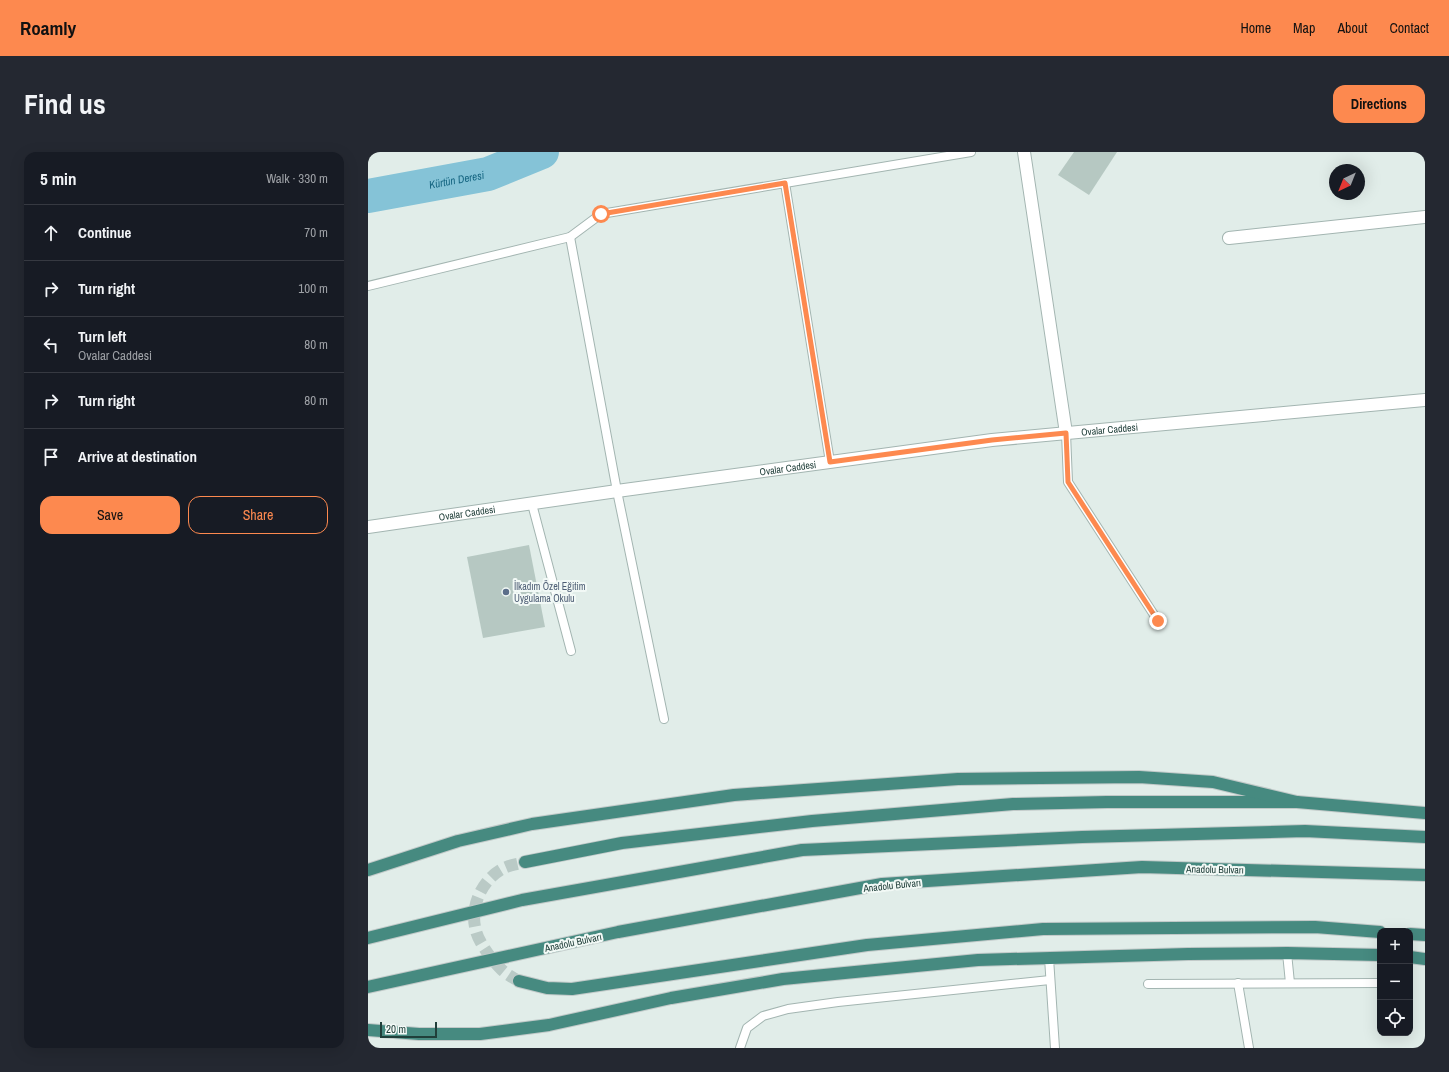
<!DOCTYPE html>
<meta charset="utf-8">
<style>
:root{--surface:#171b24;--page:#242831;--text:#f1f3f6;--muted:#9ea1a6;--line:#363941;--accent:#fd894f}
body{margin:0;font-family:"Archivo Narrow",sans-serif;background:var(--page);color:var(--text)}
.controls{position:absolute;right:12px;bottom:12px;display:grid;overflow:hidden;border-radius:8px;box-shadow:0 4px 16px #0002}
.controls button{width:36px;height:36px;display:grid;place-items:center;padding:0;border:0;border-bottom:1px solid var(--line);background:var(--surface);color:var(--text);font:20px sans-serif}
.compass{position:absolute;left:961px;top:12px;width:36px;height:36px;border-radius:50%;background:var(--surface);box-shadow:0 4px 16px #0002;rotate:223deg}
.scale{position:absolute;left:12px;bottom:10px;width:57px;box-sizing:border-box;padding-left:4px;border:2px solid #203f3a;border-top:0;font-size:11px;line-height:14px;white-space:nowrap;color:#203f3a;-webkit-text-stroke:3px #f2f9f6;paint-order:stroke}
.stop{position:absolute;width:12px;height:12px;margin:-9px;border:3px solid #fd894f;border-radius:50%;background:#fff}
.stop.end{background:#fd894f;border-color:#fff;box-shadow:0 1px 4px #0008}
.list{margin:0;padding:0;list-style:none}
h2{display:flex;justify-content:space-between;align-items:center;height:52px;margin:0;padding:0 16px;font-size:17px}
h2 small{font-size:13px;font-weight:400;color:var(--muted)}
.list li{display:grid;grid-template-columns:26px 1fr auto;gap:12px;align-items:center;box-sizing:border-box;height:56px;padding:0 16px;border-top:1px solid var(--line)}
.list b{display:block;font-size:15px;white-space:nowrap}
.list p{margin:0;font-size:13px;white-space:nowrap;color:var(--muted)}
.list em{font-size:13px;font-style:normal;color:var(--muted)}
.actions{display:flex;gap:8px;padding:12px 16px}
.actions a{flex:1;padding:9px 0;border:1px solid var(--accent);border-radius:12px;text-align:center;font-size:14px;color:var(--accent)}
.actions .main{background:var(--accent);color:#111}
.icon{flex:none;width:22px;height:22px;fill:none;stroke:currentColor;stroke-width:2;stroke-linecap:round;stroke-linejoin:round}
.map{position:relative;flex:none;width:1057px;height:896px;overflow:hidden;border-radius:12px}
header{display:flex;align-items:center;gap:24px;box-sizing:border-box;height:56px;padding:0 20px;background:var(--accent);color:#111}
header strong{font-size:19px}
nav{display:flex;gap:22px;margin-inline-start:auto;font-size:14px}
.intro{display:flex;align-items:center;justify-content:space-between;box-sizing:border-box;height:96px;padding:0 24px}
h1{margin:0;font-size:28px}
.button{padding:10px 18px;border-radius:12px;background:var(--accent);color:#111;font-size:14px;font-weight:700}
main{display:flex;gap:24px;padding:0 24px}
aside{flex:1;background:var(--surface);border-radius:12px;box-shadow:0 4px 16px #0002}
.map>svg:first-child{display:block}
</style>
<header>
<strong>Roamly</strong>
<nav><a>Home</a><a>Map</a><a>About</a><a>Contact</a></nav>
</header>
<div class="intro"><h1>Find us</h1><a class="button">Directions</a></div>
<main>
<aside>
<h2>5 min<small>Walk · 330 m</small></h2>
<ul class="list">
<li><svg class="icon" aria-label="ahead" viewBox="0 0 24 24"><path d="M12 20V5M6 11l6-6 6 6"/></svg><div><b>Continue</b></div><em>70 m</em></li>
<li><svg class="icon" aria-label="right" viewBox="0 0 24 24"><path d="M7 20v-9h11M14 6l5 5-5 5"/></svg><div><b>Turn right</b></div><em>100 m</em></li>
<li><svg class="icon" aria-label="left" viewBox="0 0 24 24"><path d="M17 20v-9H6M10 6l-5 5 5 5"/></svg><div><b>Turn left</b><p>Ovalar Caddesi</p></div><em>80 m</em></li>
<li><svg class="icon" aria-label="right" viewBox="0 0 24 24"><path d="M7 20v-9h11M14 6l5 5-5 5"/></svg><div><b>Turn right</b></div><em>80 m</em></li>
<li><svg class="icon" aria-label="arrive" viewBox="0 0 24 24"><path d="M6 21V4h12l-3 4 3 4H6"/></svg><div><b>Arrive at destination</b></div></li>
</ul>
<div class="actions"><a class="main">Save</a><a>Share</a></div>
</aside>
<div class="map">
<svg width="1057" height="896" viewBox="0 0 1057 896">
<rect width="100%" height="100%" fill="#e1ede9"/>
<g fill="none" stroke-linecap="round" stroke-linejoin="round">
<path stroke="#85c3d7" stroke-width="34" id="s1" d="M0,44L120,22L174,0"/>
</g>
<g fill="#b6c8c2">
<polygon points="706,0 749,0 721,43 690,23"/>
<polygon points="161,393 177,475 115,486 99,405"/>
</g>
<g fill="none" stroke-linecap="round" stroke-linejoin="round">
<path stroke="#bacac6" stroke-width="12" stroke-dasharray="12 6" stroke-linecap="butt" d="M151,829C145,826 138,822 133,817C124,808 111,791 108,779C101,755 114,727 136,716C142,713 150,712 157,710"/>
<defs>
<g id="service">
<polyline points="417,31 462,310"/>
<polyline points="202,85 249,339 296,567"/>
<polyline points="0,134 202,85 233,62 603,0"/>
<polyline points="698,281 700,330 790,469"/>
<polyline points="164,352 203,499"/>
<polyline points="919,801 922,831"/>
<polyline points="681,806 687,896"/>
<polyline points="870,831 881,896"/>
<polyline points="780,832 1012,831"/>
<polyline points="372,896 379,876 395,864 420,857 470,850 682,828"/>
</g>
<g id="minor">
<polyline points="656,0 698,281"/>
<polyline points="861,86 1057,65"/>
</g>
<g id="tertiary">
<path id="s2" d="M0,375L249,339L624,288L1057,248"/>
</g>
<g id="trunk">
<polyline points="157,710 254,691 444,669 645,652 739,650 929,650 1057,661"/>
<polyline points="0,718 90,689 164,672 366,643 590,627 771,625 845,630 929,650"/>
<polyline points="1042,782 1057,783"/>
<polyline points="0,786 154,748 434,698 714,685 937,679 1057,685"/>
<polyline points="1042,805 1057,807"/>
<polyline points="151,829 179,836 204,837 499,793 675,777 947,775 1012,780"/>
<polyline points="0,835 250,780 514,732 774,715 1057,723"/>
<polyline points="0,878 51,882 112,882 181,873 303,846 415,827 610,808 820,802 919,801 1012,803"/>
</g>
</defs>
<use href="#service" stroke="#a3b5b1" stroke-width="10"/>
<use href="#minor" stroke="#a3b5b1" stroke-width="14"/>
<use href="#tertiary" stroke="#a3b5b1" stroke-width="14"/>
<use href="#trunk" stroke="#c1c9c8" stroke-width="14"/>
<use href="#service" stroke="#fff" stroke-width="8"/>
<use href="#minor" stroke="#fff" stroke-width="12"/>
<use href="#tertiary" stroke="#fff" stroke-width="12"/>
<use href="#trunk" stroke="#468a80" stroke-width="12"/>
</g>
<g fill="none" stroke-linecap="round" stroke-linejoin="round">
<polyline stroke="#fd894f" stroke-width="5" points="233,62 417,31 462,310 624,288 698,281 700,330 790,469"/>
</g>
<circle fill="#5c6f8a" stroke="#f2f9f6" stroke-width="1.5" cx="138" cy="440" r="4"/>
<g text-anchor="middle" stroke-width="4" stroke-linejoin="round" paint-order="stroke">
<g font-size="10" fill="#203f3a" stroke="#f2f9f6">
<text dy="4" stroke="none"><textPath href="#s2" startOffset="748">Ovalar Caddesi</textPath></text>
<text dy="4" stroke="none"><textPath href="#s2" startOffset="424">Ovalar Caddesi</textPath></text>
<text dy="4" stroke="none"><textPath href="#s2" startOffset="100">Ovalar Caddesi</textPath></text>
<text transform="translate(847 717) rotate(1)" y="4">Anadolu Bulvarı</text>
<text transform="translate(524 733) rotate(-6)" y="4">Anadolu Bulvarı</text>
<text transform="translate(205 790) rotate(-12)" y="4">Anadolu Bulvarı</text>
</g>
<g font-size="10" fill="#4e5e75" stroke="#f2f9f6" text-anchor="start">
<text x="146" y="438">İlkadım Özel Eğitim<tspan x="146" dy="12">Uygulama Okulu</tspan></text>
</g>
<g font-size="11" font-style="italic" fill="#156581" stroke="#f2f9f6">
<text dy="4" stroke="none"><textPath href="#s1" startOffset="90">Kürtün Deresi</textPath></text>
</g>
</g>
</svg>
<div class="controls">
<button>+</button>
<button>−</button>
<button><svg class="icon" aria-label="locate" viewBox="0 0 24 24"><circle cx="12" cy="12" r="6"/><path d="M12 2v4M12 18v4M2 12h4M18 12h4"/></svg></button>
</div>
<svg class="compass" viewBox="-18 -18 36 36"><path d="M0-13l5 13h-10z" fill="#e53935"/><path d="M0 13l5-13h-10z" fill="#9ea1a6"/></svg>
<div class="scale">20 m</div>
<div class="stop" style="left:233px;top:62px"></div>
<div class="stop end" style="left:790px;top:469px"></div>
</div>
</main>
